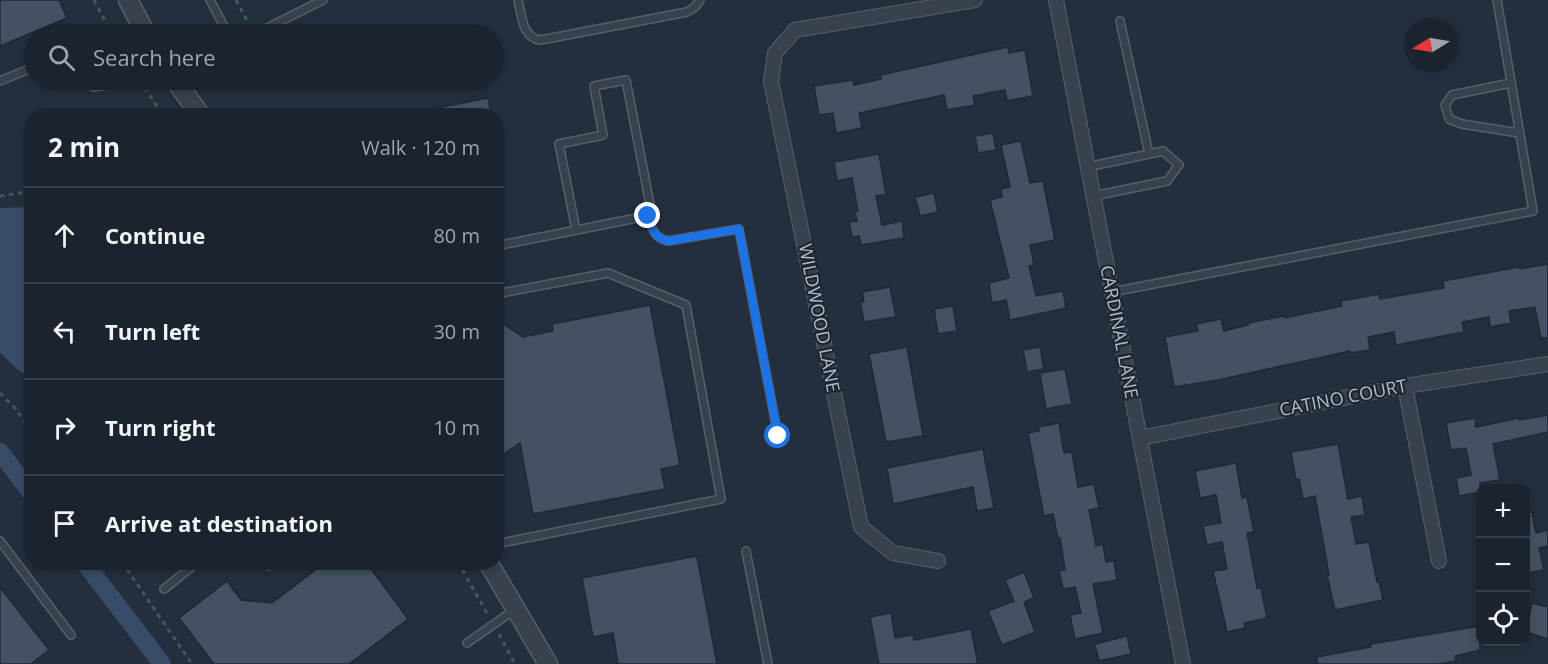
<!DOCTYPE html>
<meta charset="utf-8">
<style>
:root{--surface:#1b232e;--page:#282f3a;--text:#f1f3f6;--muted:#a0a4aa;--line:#39404a}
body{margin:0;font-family:"Open Sans",sans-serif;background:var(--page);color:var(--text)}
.controls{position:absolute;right:18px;bottom:18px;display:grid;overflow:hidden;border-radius:12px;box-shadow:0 3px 9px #0003}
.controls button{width:54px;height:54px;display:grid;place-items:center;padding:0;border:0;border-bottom:2px solid var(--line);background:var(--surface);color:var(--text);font:30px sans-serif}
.compass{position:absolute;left:1404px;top:18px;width:54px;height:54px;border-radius:50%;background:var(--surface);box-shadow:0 3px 9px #0003;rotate:259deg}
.stop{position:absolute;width:18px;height:18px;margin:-14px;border:4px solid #1a73e8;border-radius:50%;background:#fff}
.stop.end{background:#1a73e8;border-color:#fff;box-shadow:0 2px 6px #0008}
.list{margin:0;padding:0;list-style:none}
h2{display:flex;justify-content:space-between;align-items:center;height:78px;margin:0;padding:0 24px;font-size:26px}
h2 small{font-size:20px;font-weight:400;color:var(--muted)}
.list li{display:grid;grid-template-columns:39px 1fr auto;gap:18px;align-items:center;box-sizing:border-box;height:96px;padding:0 24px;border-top:2px solid var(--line)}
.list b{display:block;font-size:22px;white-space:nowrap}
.list em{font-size:20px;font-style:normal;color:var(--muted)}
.icon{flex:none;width:33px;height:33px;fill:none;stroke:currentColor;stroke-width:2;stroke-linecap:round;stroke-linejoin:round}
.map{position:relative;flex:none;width:1548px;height:664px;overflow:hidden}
.search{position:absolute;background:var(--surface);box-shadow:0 3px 9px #0003;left:24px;top:24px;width:480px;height:66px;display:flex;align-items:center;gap:15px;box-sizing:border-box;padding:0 21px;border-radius:33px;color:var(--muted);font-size:22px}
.panel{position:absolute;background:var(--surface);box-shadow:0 3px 9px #0003;left:24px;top:108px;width:480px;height:462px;border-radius:24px}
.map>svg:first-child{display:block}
</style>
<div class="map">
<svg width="1548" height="664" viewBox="0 0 1548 664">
<rect width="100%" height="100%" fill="#242f3e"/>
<path fill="#394c67" d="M31,207H32L31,376C16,372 11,362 0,353V208Z"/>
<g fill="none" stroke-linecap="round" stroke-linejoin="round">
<g stroke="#394c67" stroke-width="18">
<polyline points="0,452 32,494"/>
<polyline points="84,562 162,664"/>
</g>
</g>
<g fill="#455162" stroke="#1f2835" stroke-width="1.5">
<polygon points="0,0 59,0 67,18 0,46"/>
<polygon points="1008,47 1009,53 1025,50 1033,96 1007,101 1005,90 973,96 975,105 947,110 944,95 859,113 862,128 836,133 833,113 819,115 814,86 853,80 854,85 881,79 880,75"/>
<polygon points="488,98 491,116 433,116 432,109"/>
<polygon points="993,133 996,150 978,153 975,136"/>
<polygon points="1021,141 1030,183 1043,181 1055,240 1030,245 1034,265 1029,266 1036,296 1063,291 1066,308 1010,320 1006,300 992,303 989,283 1009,278 990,200 1002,197 1001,189 1010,187 1001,145"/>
<polygon points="879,154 886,195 876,196 882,225 902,221 904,238 861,245 859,236 852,237 849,222 857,221 855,211 858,211 852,178 837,181 834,162"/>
<polygon points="934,193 938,212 920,216 915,197"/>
<polygon points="1548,264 1548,338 1541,338 1535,307 1509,311 1511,323 1490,327 1489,317 1462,322 1464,332 1396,345 1394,332 1368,337 1370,350 1350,353 1350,351 1218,380 1174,387 1165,337 1198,331 1196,324 1221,319 1224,331 1248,325 1248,323 1284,316 1285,318 1342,306 1341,301 1379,294 1380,299 1444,288 1443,281 1519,267 1520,269"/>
<polygon points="890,287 896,317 864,322 860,302 864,302 862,292"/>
<polygon points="650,305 680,465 661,469 665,489 533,514 520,443 504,454 496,443 496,319 523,337 553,331 552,324"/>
<polygon points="953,306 957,331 938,334 934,309"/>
<polygon points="907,347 923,436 886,442 869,354"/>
<polygon points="1040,347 1044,369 1027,372 1023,350"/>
<polygon points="1065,369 1072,404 1046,409 1040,373"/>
<polygon points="1548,415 1548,432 1493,444 1500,480 1480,483 1480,492 1459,496 1456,478 1471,475 1466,448 1451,450 1446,423 1475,418 1476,427 1519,418 1519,420"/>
<polygon points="1059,423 1064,453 1072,452 1078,487 1094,484 1099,508 1089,510 1096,546 1103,544 1106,562 1114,561 1117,580 1093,584 1103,633 1075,639 1070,615 1081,613 1075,587 1063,589 1059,571 1065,570 1060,538 1058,538 1053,514 1044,516 1028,433 1039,431 1038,427"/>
<polygon points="1338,444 1348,499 1362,496 1365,515 1351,517 1356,544 1369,542 1377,582 1379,582 1383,600 1335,610 1327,575 1329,575 1315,496 1303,499 1299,479 1296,480 1291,452"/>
<polygon points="983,449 994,508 977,511 973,487 893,504 887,468"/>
<polygon points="1236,463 1242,498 1247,497 1254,532 1247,533 1257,588 1261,588 1267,618 1244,623 1245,628 1227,632 1213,571 1227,569 1222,542 1207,545 1203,526 1221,523 1216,495 1200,498 1195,471"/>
<polygon points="1532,512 1536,533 1548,530 1548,546 1539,548 1544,570 1526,573 1526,513"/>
<polygon points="697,556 717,664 618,664 613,633 593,637 582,578"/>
<polygon points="326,562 366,562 408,619 349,664 214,664 179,618 227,581 241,600 272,603"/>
<polygon points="1024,572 1034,598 1024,602 1035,632 1002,645 988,611 1014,601 1005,580"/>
<polygon points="0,587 49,650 31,664 0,664"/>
<polygon points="1532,603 1548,607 1548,639 1526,632"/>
<polygon points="891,613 895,638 913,635 914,640 971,629 978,664 879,664 870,617"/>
<polygon points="1480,626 1480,650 1455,656 1456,661 1438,664 1317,664 1317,657 1371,647 1371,644"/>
<polygon points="1127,636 1131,654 1099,661 1095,644"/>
</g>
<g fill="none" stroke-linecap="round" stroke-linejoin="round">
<defs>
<g id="service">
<polyline points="210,0 228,34"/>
<path d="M518,0C522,16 522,38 541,40L687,12L695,7L700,0"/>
<polyline points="1120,21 1149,154"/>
<polyline points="255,34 323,0"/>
<polyline points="86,80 93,87 114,84 123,80"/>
<polyline points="0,81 34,67"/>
<polyline points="1511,83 1452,95 1445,105 1449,119 1462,124 1519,133"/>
<polyline points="1087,167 1163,151 1179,165 1167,181 1093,196"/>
<path d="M648,216C652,229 654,238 668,241L739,229L778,436"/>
<polyline points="496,246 652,215 626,80 594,86 603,135 559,144 576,230"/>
<polyline points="1112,292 1533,211 1497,0"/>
<polyline points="496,294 608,273 686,305 721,499 496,544"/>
<polyline points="0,541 71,635"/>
<polyline points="746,551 768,664"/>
<polyline points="269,566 274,562"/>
<polyline points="164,589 198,562"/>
<polyline points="467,643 514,610"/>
</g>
<g id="minor">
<polyline points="1056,0 1183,664"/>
<polyline points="1405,386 1439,561"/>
<polyline points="1140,438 1405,386 1548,364"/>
<polyline points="938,561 893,553 861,527 771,81 775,53 795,30 975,0"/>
</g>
<g id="tertiary">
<polyline points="128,0 146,34"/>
<polyline points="175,80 201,116"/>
<polyline points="488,562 548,664"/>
</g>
</defs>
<use href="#service" stroke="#565f6c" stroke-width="10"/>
<use href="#minor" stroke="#565f6c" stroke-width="16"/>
<use href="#tertiary" stroke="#565f6c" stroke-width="21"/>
<g stroke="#44595c" stroke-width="3" stroke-dasharray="4.5 4.5" stroke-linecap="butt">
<polyline points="94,0 112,34"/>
<polyline points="236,0 249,24"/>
<polyline points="140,80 163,116"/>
<polyline points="0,196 32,191"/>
<polyline points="0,393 14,407 32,432"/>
<polyline points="122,562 192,664"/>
<polyline points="458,562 488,615"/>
<polyline points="499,634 515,664"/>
</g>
<use href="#service" stroke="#38414e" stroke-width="7"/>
<use href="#minor" stroke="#38414e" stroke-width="14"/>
<use href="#tertiary" stroke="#38414e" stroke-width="18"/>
</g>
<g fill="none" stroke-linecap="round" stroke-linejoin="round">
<path stroke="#1a73e8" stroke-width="8" d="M648,216C652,229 654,238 668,241L739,229L778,436"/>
</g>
<g text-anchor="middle" stroke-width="4.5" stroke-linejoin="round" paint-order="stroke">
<g font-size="18" fill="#b4bcc9" stroke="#1d2633">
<text transform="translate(819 318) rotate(79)" y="6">WILDWOOD LANE</text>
<text transform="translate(1119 332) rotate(79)" y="6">CARDINAL LANE</text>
<text transform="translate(1343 398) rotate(-11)" y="6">CATINO COURT</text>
</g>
</g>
</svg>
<div class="controls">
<button>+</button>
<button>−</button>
<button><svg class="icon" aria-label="locate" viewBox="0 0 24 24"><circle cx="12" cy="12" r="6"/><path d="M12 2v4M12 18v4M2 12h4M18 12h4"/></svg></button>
</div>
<svg class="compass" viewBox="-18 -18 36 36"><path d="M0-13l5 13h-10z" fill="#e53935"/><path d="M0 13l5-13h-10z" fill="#a0a4aa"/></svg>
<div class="stop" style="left:778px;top:436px"></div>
<div class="stop end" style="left:648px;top:216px"></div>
<div class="search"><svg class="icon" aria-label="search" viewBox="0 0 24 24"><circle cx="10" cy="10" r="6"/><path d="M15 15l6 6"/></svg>Search here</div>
<section class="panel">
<h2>2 min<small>Walk · 120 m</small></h2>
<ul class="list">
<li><svg class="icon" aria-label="ahead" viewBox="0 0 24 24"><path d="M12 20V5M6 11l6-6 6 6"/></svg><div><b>Continue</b></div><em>80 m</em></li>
<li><svg class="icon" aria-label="left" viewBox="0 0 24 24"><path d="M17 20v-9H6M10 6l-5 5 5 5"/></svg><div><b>Turn left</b></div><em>30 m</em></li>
<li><svg class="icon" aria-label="right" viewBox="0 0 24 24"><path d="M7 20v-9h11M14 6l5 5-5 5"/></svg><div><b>Turn right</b></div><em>10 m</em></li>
<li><svg class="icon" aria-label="arrive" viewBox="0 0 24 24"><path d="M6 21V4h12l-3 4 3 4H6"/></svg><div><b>Arrive at destination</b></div></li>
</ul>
</section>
</div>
